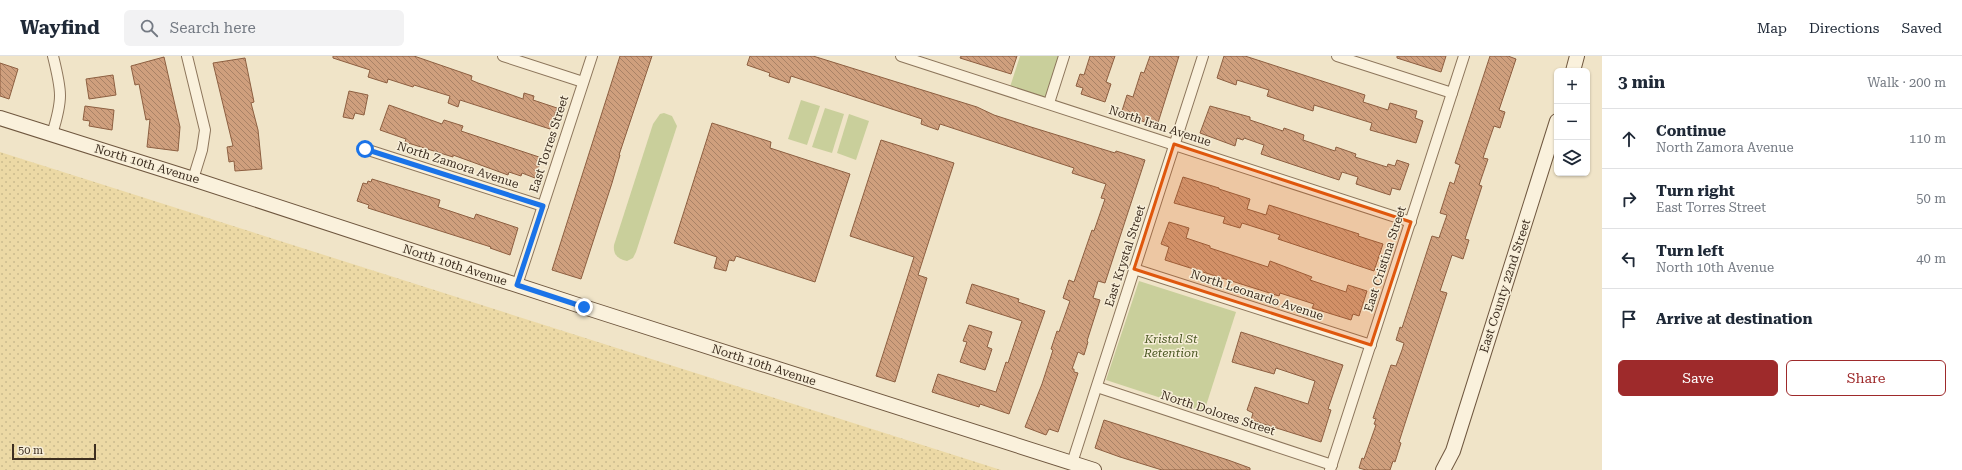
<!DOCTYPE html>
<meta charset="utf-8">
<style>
:root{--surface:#fff;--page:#f2f2f3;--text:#1f2937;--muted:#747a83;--line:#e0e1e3;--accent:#9e2a2b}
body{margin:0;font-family:"Roboto Serif",serif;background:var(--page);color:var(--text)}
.controls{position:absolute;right:12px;top:12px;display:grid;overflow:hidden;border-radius:6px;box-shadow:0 1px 3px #0004}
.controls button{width:36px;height:36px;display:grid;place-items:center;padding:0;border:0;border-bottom:1px solid var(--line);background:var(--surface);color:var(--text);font:20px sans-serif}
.scale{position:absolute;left:12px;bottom:10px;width:84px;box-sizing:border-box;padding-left:4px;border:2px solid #3d2e20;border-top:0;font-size:11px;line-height:14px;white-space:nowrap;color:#3d2e20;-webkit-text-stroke:3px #f7eed8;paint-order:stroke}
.stop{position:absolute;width:12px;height:12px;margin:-9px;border:3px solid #1a73e8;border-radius:50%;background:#fff}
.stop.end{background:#1a73e8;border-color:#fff;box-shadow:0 1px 4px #0008}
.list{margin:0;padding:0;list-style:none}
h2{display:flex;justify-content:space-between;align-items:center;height:52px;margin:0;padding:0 16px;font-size:17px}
h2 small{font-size:13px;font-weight:400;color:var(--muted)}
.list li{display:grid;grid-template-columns:26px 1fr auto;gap:12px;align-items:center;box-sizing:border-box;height:60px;padding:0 16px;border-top:1px solid var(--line)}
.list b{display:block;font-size:15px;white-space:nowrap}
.list p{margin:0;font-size:13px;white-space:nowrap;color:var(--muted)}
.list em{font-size:13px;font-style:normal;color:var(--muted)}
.actions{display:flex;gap:8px;padding:12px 16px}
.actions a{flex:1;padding:9px 0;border:1px solid var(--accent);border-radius:6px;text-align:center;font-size:14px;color:var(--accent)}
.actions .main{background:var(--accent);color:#fff}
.icon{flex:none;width:22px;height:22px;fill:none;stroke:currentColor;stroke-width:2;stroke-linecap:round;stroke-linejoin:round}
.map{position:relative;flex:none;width:1602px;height:414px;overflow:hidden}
header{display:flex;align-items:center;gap:24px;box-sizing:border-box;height:56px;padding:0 20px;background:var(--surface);border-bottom:1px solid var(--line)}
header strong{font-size:19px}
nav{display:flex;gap:22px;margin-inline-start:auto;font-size:14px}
.search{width:280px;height:36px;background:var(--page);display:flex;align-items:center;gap:10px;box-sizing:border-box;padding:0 14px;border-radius:6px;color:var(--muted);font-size:15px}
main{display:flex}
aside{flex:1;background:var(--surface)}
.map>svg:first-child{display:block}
</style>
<header>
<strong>Wayfind</strong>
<div class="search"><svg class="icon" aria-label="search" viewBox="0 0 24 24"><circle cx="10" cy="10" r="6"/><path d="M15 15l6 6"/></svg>Search here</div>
<nav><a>Map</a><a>Directions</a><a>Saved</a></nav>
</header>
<main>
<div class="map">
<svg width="1602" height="414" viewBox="0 0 1602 414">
<defs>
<pattern id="sand-dots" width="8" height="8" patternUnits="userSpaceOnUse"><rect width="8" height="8" fill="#ecd9a5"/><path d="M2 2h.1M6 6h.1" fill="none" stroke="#cbbb8e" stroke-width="1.8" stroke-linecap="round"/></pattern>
<pattern id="building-back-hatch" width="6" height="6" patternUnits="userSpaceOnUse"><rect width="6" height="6" fill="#cf9f7d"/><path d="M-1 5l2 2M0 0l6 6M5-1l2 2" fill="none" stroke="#a98266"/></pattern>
</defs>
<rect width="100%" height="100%" fill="#f0e4c8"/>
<g fill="#c9cf9b">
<polygon points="1020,0 1064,0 1049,47 1009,34"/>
<polygon points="801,44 820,50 807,89 788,83"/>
<polygon points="825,52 844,58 832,97 812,91"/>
<path d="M664,57L672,60L677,70L636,196L633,202L627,205C618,203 613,199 614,189L653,68L660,58Z"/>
<polygon points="849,58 869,65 856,104 837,97"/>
<polygon points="1139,225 1236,256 1204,356 1106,324"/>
</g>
<polygon fill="url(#sand-dots)" points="0,96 1001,414 0,414"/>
<g fill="url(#building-back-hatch)" stroke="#8d5f41">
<polygon points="333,0 414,0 472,20 471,24 478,27 523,43 524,37 534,40 533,44 557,52 550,73 460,44 458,51 448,47 450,40 414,29 413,31 388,23 387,27 368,21 370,14 333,2"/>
<polygon points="620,0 652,0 619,99 620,99 612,127 581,223 552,214"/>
<polygon points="750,0 813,0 977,51 994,59 1031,71 1115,97 1116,95 1145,104 1105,227 1098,225 1093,242 1100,244 1087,285 1088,286 1084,299 1078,296 1072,313 1074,313 1074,316 1078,317 1058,376 1049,373 1046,379 1025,371 1042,328 1053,294 1051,293 1057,275 1059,276 1070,245 1063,242 1069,224 1074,226 1092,174 1094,175 1105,143 1101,142 1106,128 1072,117 1074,112 940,68 938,74 921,68 922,63 840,36 791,20 789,27 769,20 770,17 747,9"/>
<polygon points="961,0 1017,0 1011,18 960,2"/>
<polygon points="1090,0 1115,0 1106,26 1111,28 1105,46 1081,38 1083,32 1076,30 1080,18 1084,19"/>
<polygon points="1150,0 1179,0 1157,70 1121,58 1127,39 1133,41 1141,16 1144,17"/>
<polygon points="1224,0 1245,0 1365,39 1363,46 1388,54 1390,47 1417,55 1415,62 1423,65 1416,87 1370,74 1372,67 1314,49 1313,55 1267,40 1269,34 1237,24 1236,29 1217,22"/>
<polygon points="1397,0 1446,0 1441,16 1397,2"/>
<polygon points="1490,0 1508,0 1516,3 1499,54 1505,56 1500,72 1494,70 1483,102 1488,103 1479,129 1482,130 1465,183 1469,184 1463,203 1452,199 1440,235 1447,237 1399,386 1401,387 1395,406 1393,405 1390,414 1366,414 1359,412 1362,402 1364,403 1376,369 1374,368 1376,363 1373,362 1391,309 1396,310 1402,294 1404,287 1396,284 1400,271 1402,272 1432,180 1439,182 1447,159 1440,157 1450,126 1454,128 1460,109 1455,107"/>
<polygon points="164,1 180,71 178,95 147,91 150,63 146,64 139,28 135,29 131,10"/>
<polygon points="245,2 254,46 251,47 258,74 262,113 235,115 234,105 229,106 227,91 233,90 213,7"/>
<polygon points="0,7 18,13 9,43 0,40"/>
<polygon points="113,19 116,39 89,43 86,23"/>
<polygon points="349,35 368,39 364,59 355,57 353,63 343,61"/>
<polygon points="389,49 442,68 444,64 463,70 461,75 542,102 535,122 522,117 521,120 509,116 508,119 453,99 453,101 405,86 406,83 380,74"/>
<polygon points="85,50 114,54 112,74 89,70 90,65 83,64"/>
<polygon points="1210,50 1250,61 1250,64 1283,75 1284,72 1304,79 1303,84 1335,95 1336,91 1356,98 1355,101 1387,111 1388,108 1395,110 1397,104 1409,108 1400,134 1392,132 1390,139 1356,128 1358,121 1342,116 1339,124 1261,98 1264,89 1244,82 1243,84 1237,82 1235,90 1200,77"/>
<polygon points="712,67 771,86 770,92 850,118 815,226 736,200 734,205 729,204 726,215 714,212 717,201 674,187"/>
<polygon points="881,84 954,107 918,219 927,222 895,326 876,320 914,201 850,180"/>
<polygon points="1183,121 1219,132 1219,133 1250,143 1247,153 1266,159 1269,149 1359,178 1358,180 1383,188 1374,215 1278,183 1280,179 1242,167 1240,172 1223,167 1225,161 1174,147"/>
<polygon points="372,123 440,144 438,151 474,163 476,158 518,172 510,199 490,192 491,191 368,152 369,149 357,145 363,127 367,128 368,125 371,126"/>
<polygon points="1169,166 1189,172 1186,182 1210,190 1210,192 1268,211 1270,205 1312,221 1310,224 1346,236 1348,229 1367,235 1359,260 1353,258 1351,264 1312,252 1314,248 1280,237 1279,240 1165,204 1169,191 1161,188"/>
<polygon points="972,228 1019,243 1018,246 1045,255 1009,358 980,348 979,351 932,336 938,318 996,336 1006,306 1008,307 1022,265 966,247"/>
<polygon points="969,269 992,276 987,291 992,293 985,314 960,306 967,286 963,285"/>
<polygon points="1241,276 1343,309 1328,353 1331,354 1321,386 1251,364 1253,357 1247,354 1255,331 1308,348 1315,325 1276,312 1274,318 1232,306"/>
<polygon points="1104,364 1228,404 1250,412 1250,414 1162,414 1120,401 1095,392"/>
</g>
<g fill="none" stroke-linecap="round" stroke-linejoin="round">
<defs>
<g id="minor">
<polyline points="187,0 205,74 202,94 193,123"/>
<polyline points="503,0 583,26"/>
<polyline points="901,0 1411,166"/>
<polyline points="1337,0 1452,37"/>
<polyline points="1049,47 1064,0"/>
<path d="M52,78C63,43 62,36 53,0"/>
<polyline points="365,93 543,150"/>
<polyline points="1134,213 1371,289"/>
<polyline points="517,229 592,0"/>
<polyline points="1097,331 1332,409"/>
<polyline points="1072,407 1203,0"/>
<polyline points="1330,414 1464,0"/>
</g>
<g id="secondary">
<polyline points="1573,15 1577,0"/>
<polyline points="0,62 193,123 584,251 1094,414"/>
<polyline points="1443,414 1453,395 1557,65"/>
</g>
</defs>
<use href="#minor" stroke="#8d765c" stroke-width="12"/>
<use href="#secondary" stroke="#6f573f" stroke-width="16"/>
<use href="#minor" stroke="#faf1dc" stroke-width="10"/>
<use href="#secondary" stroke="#faf1dc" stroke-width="14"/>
</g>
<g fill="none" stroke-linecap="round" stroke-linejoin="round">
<polyline stroke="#1a73e8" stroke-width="5" points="365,93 543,150 517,229 584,251"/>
</g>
<path fill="#df570d" fill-opacity="0.2" stroke="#df570d" stroke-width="3" stroke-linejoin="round" d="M1174,88L1411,166L1371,289L1134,213Z"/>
<g text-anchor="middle" stroke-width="3" stroke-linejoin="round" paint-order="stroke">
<g font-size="12" fill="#3d2e20" stroke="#f7eed8">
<text transform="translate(1160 70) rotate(18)" y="4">North Iran Avenue</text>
<text transform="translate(549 88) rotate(-72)" y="4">East Torres Street</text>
<text transform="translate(147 108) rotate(17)" y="4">North 10th Avenue</text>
<text transform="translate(458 109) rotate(18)" y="4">North Zamora Avenue</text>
<text transform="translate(1125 200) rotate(-72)" y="4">East Krystal Street</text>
<text transform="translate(1385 203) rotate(-72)" y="4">East Cristina Street</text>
<text transform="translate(455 209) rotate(18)" y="4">North 10th Avenue</text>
<text transform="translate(1505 230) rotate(-72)" y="4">East County 22nd Street</text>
<text transform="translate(1257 239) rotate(18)" y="4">North Leonardo Avenue</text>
<text transform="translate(764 309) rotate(18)" y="4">North 10th Avenue</text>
<text transform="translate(1218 357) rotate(18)" y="4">North Dolores Street</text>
</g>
<g font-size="12" font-style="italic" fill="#4d5a26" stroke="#f7eed8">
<text x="1171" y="287">Kristal St<tspan x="1171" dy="14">Retention</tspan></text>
</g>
</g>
</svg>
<div class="controls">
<button>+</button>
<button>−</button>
<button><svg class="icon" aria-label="layers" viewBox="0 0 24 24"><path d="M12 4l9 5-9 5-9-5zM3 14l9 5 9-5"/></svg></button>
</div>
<div class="scale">50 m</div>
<div class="stop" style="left:365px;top:93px"></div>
<div class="stop end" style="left:584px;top:251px"></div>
</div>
<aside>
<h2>3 min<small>Walk · 200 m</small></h2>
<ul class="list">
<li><svg class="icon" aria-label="ahead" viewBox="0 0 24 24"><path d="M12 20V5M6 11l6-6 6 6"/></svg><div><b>Continue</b><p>North Zamora Avenue</p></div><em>110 m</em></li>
<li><svg class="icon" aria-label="right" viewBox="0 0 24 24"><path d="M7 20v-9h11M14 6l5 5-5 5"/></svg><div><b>Turn right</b><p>East Torres Street</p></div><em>50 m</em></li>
<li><svg class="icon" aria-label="left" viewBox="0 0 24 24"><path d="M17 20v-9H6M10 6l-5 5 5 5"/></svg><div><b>Turn left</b><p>North 10th Avenue</p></div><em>40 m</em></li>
<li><svg class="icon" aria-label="arrive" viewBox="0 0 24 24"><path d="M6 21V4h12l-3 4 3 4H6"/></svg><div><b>Arrive at destination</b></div></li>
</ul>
<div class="actions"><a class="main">Save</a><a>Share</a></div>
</aside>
</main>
